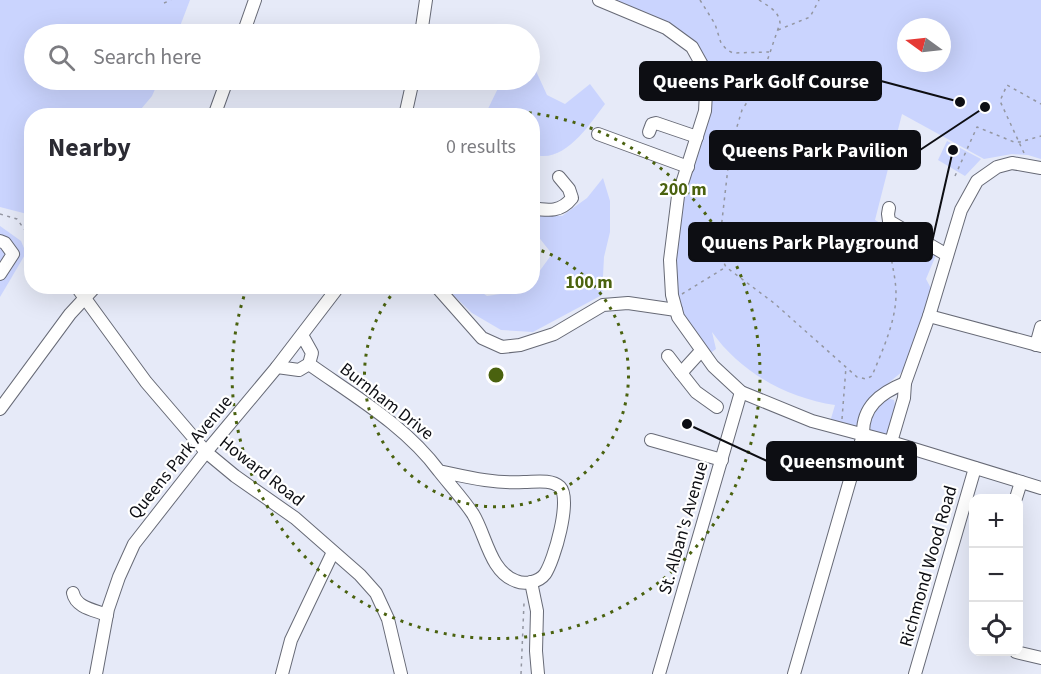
<!DOCTYPE html>
<meta charset="utf-8">
<style>
:root{--surface:#fff;--page:#f2f2f3;--text:#2b2b33;--muted:#7c7c81;--line:#e1e1e2}
body{margin:0;font-family:"Source Sans 3",sans-serif;background:var(--page);color:var(--text)}
.controls{position:absolute;right:18px;bottom:18px;display:grid;overflow:hidden;border-radius:12px;box-shadow:0 6px 24px #0002}
.controls button{width:54px;height:54px;display:grid;place-items:center;padding:0;border:0;border-bottom:2px solid var(--line);background:var(--surface);color:var(--text);font:30px sans-serif}
.compass{position:absolute;left:897px;top:18px;width:54px;height:54px;border-radius:50%;background:var(--surface);box-shadow:0 6px 24px #0002;rotate:285deg}
.list{margin:0;padding:0;list-style:none}
h2{display:flex;justify-content:space-between;align-items:center;height:78px;margin:0;padding:0 24px;font-size:26px}
h2 small{font-size:20px;font-weight:400;color:var(--muted)}
.icon{flex:none;width:33px;height:33px;fill:none;stroke:currentColor;stroke-width:2;stroke-linecap:round;stroke-linejoin:round}
.map{position:relative;flex:none;width:1041px;height:674px;overflow:hidden}
.search{position:absolute;background:var(--surface);box-shadow:0 6px 24px #0002;left:24px;top:24px;width:516px;height:66px;display:flex;align-items:center;gap:15px;box-sizing:border-box;padding:0 21px;border-radius:33px;color:var(--muted);font-size:22px}
.panel{position:absolute;background:var(--surface);box-shadow:0 6px 24px #0002;left:24px;top:108px;width:516px;height:186px;border-radius:24px}
.map>svg:first-child{display:block}
</style>
<div class="map">
<svg width="1041" height="674" viewBox="0 0 1041 674">
<rect width="100%" height="100%" fill="#e6eaf8"/>
<g fill="#cad4fe" fill-rule="evenodd">
<polygon points="0,0 190,0 177,34 34,34 34,80 159,80 152,96 136,115 32,116 31,215 0,207"/>
<path d="M613,0H1041V159L1028,155L1012,154L984,159L902,114L875,220L936,255L926,279L934,294L909,366L868,400L860,431L830,422L835,405C787,398 740,372 712,332L716,349L709,354L680,312L673,271L682,198L710,89L717,90L725,94V91L692,41ZM906,27H942V63H906Z"/>
<path d="M530,58L547,95L565,104L590,84L605,104C590,124 563,166 533,154L532,116L485,115L502,80H530Z"/>
<polygon points="947,141 981,159 965,176 938,160"/>
<polygon points="603,178 610,201 610,232 604,257 602,295 533,332 501,330 472,313 445,287 474,287 487,296 514,292 523,287 532,286 533,280 552,254 537,235 533,233 533,212 562,216 587,198"/>
<polygon points="0,226 21,241 26,253 0,297"/>
<path d="M887,398L894,400C898,413 892,425 885,436L872,433C866,417 875,409 887,398Z"/>
</g>
<g fill="none" stroke-linecap="round" stroke-linejoin="round">
<defs>
<g id="minor">
<polyline points="599,0 666,28 692,47 707,74 705,111 678,196 670,260 672,295 678,317 713,366 741,392 812,421 891,442 1041,488"/>
<polyline points="243,34 255,0"/>
<polyline points="421,34 426,0"/>
<polyline points="214,116 227,80"/>
<polyline points="405,116 413,80"/>
<polyline points="649,132 652,124 656,123 697,137"/>
<polyline points="598,134 688,167"/>
<path d="M532,208C549,211 561,212 572,198L569,189L559,177"/>
<polyline points="889,208 888,214 889,221 947,255"/>
<polyline points="0,241 5,243 13,254 0,274"/>
<polyline points="31,242 32,242"/>
<polyline points="76,286 146,382 206,452 235,476 295,518 360,575 376,593 388,619 401,674"/>
<polyline points="436,286 482,338 502,347 520,345 554,334 603,305 628,303 676,310"/>
<polyline points="929,316 1041,346"/>
<polyline points="1036,345 1041,327"/>
<polyline points="701,351 681,373 696,392 717,407"/>
<polyline points="668,356 681,373"/>
<path d="M309,364C354,396 406,426 439,471C467,477 495,484 524,482C535,482 551,479 560,487C572,499 554,561 545,574C539,582 525,585 516,581C490,572 486,535 473,514C463,499 450,485 439,471"/>
<polyline points="277,367 299,370 309,364 312,353 302,335"/>
<polyline points="0,409 70,314 96,286"/>
<polyline points="651,440 722,460"/>
<polyline points="891,442 904,398 905,383 929,316 961,210 977,181 997,167 1012,163 1041,168"/>
<polyline points="1016,498 1021,482"/>
<polyline points="531,582 537,611 536,651 538,674"/>
<path d="M73,593C76,608 95,610 107,615"/>
<polyline points="1016,652 1041,658"/>
<polyline points="96,674 108,609 119,577 134,544 206,452 277,367 339,286"/>
<polyline points="282,674 291,640 333,552"/>
<polyline points="659,674 741,392"/>
<path d="M794,674L863,435C862,407 880,393 905,383"/>
<polyline points="915,674 975,468"/>
</g>
</defs>
<use href="#minor" stroke="#676a76" stroke-width="14"/>
<g stroke="#9396a1" stroke-width="1.5" stroke-dasharray="3 4.5" stroke-linecap="butt">
<polyline points="700,0 715,24 721,43 727,50 733,53 769,52"/>
<path d="M759,0C768,6 779,11 780,23L760,82L742,110L730,150L719,247L721,257L726,267L774,303L857,377L866,379L872,376C882,351 896,322 896,294C896,273 888,255 890,233"/>
<polyline points="164,3 171,0"/>
<polyline points="778,30 810,17 819,0"/>
<polyline points="1024,153 1000,101 1007,85 1041,104"/>
<polyline points="955,176 977,127 1014,142 1020,142 1041,136"/>
<polyline points="0,214 17,219 27,233"/>
<polyline points="682,294 726,267"/>
<polyline points="842,419 846,367"/>
<polyline points="521,674 524,603"/>
</g>
<use href="#minor" stroke="#fff" stroke-width="12"/>
</g>
<g fill="none" stroke="#4a620f" stroke-width="3" stroke-dasharray="3 6">
<path d="M533 248A132 132 0 1 1 398 287"/>
<path d="M448 115A264 264 0 1 1 247 287"/>
</g>
<g text-anchor="middle" stroke-width="4.5" stroke-linejoin="round" paint-order="stroke">
<g font-size="18" fill="#0d0e13" stroke="#fff">
<text transform="translate(387 401) rotate(38)" y="6">Burnham Drive</text>
<text transform="translate(180 457) rotate(-51)" y="6">Queens Park Avenue</text>
<text transform="translate(262 471) rotate(38)" y="6">Howard Road</text>
<text transform="translate(683 528) rotate(-74)" y="6">St. Alban's Avenue</text>
<text transform="translate(928 566) rotate(-74)" y="6">Richmond Wood Road</text>
</g>
</g>
<circle cx="496" cy="375" r="9" fill="#4a620f" stroke="#fff" stroke-width="3"/>
<g font-size="18" text-anchor="middle" font-weight="bold" fill="#4a620f" stroke="#fff" stroke-width="4.5" stroke-linejoin="round" paint-order="stroke">
<text x="683" y="195">200 m</text>
<text x="589" y="288">100 m</text>
</g>
<path fill="none" stroke="#0d0e13" stroke-width="2" d="M960 102L881 81M985 107L920 150M953 150L932 242M687 424L767 461"/>
<g fill="#0d0e13" stroke="#fff" stroke-width="2">
<circle cx="960" cy="102" r="6"/>
<circle cx="985" cy="107" r="6"/>
<circle cx="953" cy="150" r="6"/>
<circle cx="687" cy="424" r="6"/>
</g>
<g fill="#0d0e13" stroke="#0d0e13" stroke-width="2">
<rect x="640" y="62" width="241" height="38" rx="6"/>
<rect x="710" y="131" width="210" height="38" rx="6"/>
<rect x="689" y="223" width="243" height="38" rx="6"/>
<rect x="767" y="442" width="149" height="38" rx="6"/>
</g>
<g font-size="20" text-anchor="middle" font-weight="bold" fill="#fff">
<text x="761" y="88">Queens Park Golf Course</text>
<text x="815" y="157">Queens Park Pavilion</text>
<text x="810" y="249">Quuens Park Playground</text>
<text x="842" y="468">Queensmount</text>
</g>
</svg>
<div class="controls">
<button>+</button>
<button>−</button>
<button><svg class="icon" aria-label="locate" viewBox="0 0 24 24"><circle cx="12" cy="12" r="6"/><path d="M12 2v4M12 18v4M2 12h4M18 12h4"/></svg></button>
</div>
<svg class="compass" viewBox="-18 -18 36 36"><path d="M0-13l5 13h-10z" fill="#e53935"/><path d="M0 13l5-13h-10z" fill="#7c7c81"/></svg>
<div class="search"><svg class="icon" aria-label="search" viewBox="0 0 24 24"><circle cx="10" cy="10" r="6"/><path d="M15 15l6 6"/></svg>Search here</div>
<section class="panel">
<h2>Nearby<small>0 results</small></h2>
<ul class="list">
</ul>
</section>
</div>
